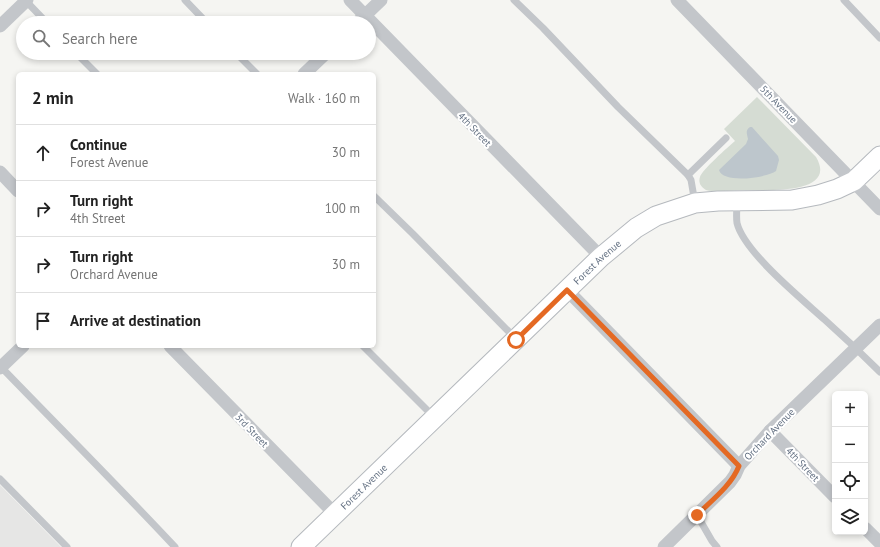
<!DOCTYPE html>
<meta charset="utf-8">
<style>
:root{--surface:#fff;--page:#f2f2f2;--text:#222;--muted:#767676;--line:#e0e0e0}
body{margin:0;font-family:"PT Sans",sans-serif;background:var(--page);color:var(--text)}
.controls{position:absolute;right:12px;bottom:12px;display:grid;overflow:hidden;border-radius:6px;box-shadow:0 2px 6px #0003}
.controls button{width:36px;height:36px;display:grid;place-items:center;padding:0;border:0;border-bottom:1px solid var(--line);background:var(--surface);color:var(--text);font:20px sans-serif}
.stop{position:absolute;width:12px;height:12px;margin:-9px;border:3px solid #e46923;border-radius:50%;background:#fff}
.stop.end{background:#e46923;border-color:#fff;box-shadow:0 1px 4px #0008}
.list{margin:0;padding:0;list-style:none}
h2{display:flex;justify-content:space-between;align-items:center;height:52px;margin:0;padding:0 16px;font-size:17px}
h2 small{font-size:13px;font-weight:400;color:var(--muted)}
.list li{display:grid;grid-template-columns:26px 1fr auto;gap:12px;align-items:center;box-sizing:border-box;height:56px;padding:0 16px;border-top:1px solid var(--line)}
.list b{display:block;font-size:15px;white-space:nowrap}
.list p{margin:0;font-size:13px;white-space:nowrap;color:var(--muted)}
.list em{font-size:13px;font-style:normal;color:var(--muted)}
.icon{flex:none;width:22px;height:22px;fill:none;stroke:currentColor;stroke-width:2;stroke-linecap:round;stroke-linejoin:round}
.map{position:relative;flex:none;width:880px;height:547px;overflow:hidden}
.search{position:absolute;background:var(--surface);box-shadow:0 2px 6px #0003;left:16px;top:16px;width:360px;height:44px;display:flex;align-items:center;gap:10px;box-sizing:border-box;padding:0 14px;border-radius:22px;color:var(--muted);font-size:15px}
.panel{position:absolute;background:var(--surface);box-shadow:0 2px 6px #0003;left:16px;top:72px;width:360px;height:276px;border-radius:6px}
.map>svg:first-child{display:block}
</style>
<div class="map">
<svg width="880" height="547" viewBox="0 0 880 547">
<rect width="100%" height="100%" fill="#f5f5f2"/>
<polygon fill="#e6e6e5" points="0,485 61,547 0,547"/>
<path fill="#d5dcd3" d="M757,97L816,157C839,196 762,190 743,190C731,190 717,193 706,190C701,187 698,183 700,177C702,170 728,147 735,141L724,129Z"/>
<path fill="#bdc6cc" d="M750,127H752L778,156L779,160L776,171C766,178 723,184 719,170L746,144L748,139C747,134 745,130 750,127Z"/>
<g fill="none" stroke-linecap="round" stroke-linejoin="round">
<defs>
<g id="secondary">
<path id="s1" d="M301,547L601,257L636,228L656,216L695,203L718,201L792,200L818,195L837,189L854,181L880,156"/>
</g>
</defs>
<use href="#secondary" stroke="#b5b9be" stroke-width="21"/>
<g stroke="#c3c6ca" stroke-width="7">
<polyline points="185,0 207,23"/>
<polyline points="514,0 543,28 618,107 688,175 691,180 695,203"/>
<polyline points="844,0 880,38"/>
<polyline points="26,1 47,23"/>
<polyline points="76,53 97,74"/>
<polyline points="236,53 257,74"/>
<polyline points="688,175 726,138"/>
<polyline points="374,196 413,234 515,338"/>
<path d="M737,202C737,208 736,217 737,223C744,252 802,299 825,320C844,337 862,354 880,372"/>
<polyline points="363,346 434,417"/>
<path d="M1,367C59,427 118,486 175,547"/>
<polyline points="0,479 67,547"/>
<polyline points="697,515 712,541 717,547"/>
</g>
<g stroke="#c3c6ca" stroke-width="13">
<polyline points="350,0 601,257"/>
<polyline points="677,0 880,209"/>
<polyline points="357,23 381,0"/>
<polyline points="0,26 27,0"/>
<polyline points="304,74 326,53"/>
<polyline points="0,172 18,191"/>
<polyline points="567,290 739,466"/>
<polyline points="170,346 335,514"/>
<polyline points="0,368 23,346"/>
<polyline points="770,431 835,497"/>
<polyline points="865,528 880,543"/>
<polyline points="664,547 730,482 735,475 739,466 770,431 880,325"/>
</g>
<use href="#secondary" stroke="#fff" stroke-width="19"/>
</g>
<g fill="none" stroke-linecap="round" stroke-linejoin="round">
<path stroke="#e46923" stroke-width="5" d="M516,340L567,290L739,466C731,486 712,500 697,515"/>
</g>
<g text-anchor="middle" stroke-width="4" stroke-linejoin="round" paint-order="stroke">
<g font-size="10" fill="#647183" stroke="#fff">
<text transform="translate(779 104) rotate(46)" y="4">5th Avenue</text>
<text transform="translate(475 129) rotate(46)" y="4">4th Street</text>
<text dy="4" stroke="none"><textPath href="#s1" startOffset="411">Forest Avenue</textPath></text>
<text transform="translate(252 430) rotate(46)" y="4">3rd Street</text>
<text transform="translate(769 434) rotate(-46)" y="4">Orchard Avenue</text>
<text transform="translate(803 464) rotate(46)" y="4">4th Street</text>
<text dy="4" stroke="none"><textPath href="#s1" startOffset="87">Forest Avenue</textPath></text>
</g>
</g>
</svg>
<div class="controls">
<button>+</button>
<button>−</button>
<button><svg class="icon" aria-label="locate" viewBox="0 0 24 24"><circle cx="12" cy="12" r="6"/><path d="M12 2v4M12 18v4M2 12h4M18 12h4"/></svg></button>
<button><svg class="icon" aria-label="layers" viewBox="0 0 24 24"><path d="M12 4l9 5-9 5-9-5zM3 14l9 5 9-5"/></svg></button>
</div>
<div class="stop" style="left:516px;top:340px"></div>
<div class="stop end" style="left:697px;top:515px"></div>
<div class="search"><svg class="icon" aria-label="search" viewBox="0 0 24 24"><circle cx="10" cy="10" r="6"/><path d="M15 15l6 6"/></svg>Search here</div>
<section class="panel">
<h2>2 min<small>Walk · 160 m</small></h2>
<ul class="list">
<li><svg class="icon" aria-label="ahead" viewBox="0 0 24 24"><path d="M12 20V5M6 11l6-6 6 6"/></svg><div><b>Continue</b><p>Forest Avenue</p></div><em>30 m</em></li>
<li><svg class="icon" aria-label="right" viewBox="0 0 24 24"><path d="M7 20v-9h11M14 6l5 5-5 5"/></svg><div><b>Turn right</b><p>4th Street</p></div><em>100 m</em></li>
<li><svg class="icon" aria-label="right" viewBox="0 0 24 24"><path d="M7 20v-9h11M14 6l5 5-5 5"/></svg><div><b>Turn right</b><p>Orchard Avenue</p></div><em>30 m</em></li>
<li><svg class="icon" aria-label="arrive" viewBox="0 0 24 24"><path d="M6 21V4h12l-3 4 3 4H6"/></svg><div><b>Arrive at destination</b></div></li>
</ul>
</section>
</div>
